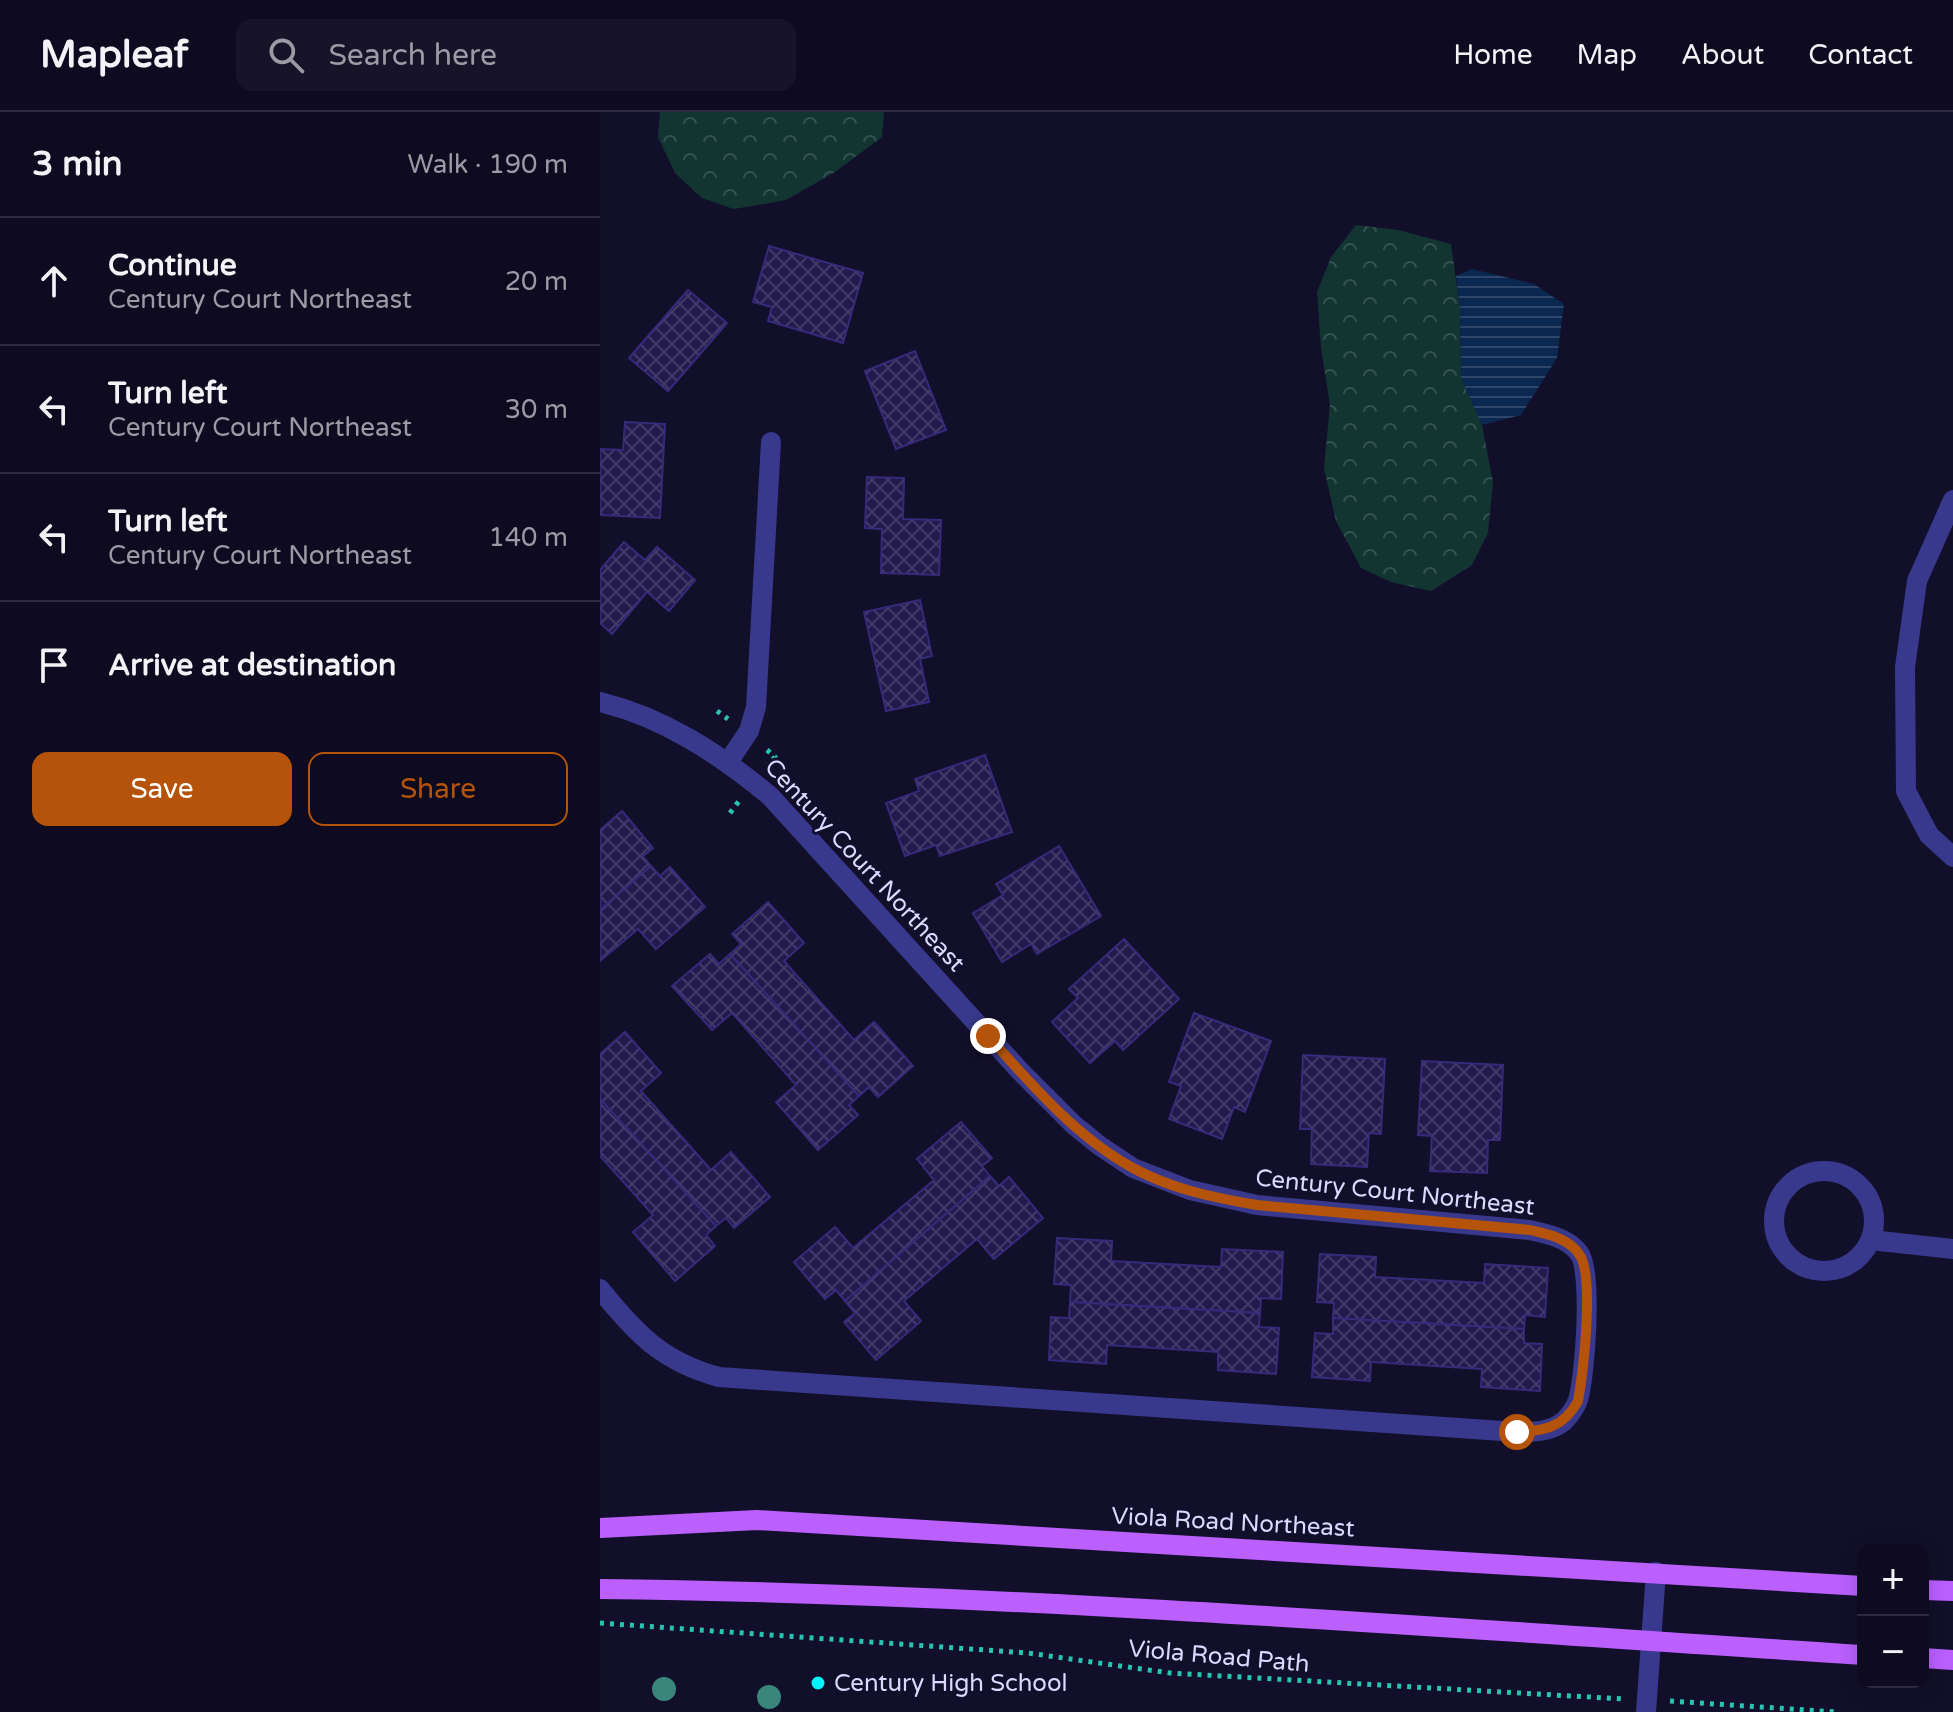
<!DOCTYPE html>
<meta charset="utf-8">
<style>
:root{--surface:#0e0b20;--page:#171429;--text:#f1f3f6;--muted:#9b9ba5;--line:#2e2b3e;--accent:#b45309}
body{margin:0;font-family:"Varela Round",sans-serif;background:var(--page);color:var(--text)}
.controls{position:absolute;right:24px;bottom:24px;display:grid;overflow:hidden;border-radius:16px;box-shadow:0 4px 20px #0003}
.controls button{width:72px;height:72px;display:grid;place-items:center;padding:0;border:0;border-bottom:2px solid var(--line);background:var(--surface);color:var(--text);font:40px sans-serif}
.stop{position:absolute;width:24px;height:24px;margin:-18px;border:6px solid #b45309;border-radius:50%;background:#fff}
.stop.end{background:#b45309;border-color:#fff;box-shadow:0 2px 8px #0008}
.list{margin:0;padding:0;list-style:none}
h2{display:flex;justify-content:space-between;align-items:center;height:104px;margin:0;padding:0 32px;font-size:34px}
h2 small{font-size:26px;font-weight:400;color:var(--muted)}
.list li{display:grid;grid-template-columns:52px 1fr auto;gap:24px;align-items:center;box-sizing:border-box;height:128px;padding:0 32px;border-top:2px solid var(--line)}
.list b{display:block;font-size:30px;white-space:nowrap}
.list p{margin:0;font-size:26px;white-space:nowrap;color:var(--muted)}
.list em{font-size:26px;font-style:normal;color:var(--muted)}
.actions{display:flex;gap:16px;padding:24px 32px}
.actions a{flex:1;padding:18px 0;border:2px solid var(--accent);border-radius:16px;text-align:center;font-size:28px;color:var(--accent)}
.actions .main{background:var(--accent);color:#fff}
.icon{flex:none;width:44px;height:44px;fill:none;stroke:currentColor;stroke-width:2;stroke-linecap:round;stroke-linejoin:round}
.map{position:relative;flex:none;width:1353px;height:1600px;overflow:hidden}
header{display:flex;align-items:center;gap:48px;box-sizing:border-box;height:112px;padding:0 40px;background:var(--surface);border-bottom:2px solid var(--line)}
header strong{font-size:38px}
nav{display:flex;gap:44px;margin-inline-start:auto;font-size:28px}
.search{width:560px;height:72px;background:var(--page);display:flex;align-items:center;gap:20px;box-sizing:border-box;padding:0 28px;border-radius:16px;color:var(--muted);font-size:30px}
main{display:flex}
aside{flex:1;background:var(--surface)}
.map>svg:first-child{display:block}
</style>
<header>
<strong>Mapleaf</strong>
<div class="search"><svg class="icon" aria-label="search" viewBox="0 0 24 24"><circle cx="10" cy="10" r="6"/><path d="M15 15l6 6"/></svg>Search here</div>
<nav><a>Home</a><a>Map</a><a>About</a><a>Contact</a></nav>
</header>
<main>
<aside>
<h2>3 min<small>Walk · 190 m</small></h2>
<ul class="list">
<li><svg class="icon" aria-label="ahead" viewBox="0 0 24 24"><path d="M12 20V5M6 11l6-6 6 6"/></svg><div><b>Continue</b><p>Century Court Northeast</p></div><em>20 m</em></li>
<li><svg class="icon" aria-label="left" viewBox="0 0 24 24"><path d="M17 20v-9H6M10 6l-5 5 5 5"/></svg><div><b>Turn left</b><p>Century Court Northeast</p></div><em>30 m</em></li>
<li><svg class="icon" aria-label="left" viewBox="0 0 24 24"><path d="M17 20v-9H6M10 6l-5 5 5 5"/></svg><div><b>Turn left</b><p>Century Court Northeast</p></div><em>140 m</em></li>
<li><svg class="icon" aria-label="arrive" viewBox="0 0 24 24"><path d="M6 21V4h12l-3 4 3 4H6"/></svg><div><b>Arrive at destination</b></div></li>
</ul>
<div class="actions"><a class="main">Save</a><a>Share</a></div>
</aside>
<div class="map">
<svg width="1353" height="1600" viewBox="0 0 1353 1600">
<defs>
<pattern id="forest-crowns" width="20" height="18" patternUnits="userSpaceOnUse" patternTransform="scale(2)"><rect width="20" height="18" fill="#123532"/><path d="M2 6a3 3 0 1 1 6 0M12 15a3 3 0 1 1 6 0" fill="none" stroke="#345251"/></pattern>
<pattern id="water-rules" width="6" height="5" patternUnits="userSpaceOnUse" patternTransform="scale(2)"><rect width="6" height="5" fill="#0a274f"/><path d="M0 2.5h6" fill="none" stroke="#2d4669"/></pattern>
<pattern id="building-cross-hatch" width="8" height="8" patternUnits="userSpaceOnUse" patternTransform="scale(2)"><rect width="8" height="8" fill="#221a4d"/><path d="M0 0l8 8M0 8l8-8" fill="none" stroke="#423b68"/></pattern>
</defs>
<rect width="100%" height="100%" fill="#120f2b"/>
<g fill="url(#forest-crowns)">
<polygon points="60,0 284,0 282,25 235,60 186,88 134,97 102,86 75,61 58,25"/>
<polygon points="756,113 798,118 851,132 860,196 861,266 882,313 893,370 888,421 872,453 831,479 791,470 761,456 736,409 724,356 730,293 721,236 717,180 731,145"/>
</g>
<polygon fill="url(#water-rules)" points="872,157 934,172 964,192 957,246 921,303 882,313 861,266 860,196 856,164"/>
<g fill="url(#building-cross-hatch)" stroke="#362b7a" stroke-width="2">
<polygon points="169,134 263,161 243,231 168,209 172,195 153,190"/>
<polygon points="88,178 127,211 68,279 29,246"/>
<polygon points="315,239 346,318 296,337 265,259"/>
<polygon points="25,310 65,312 60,406 0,403 0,337 23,338"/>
<polygon points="267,365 304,366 303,407 341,408 339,463 281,461 282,417 265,416"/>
<polygon points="24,430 45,448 57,435 95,468 69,499 47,480 12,522 0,511 0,458"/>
<polygon points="320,488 332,544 320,547 329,590 286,599 264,500"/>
<polygon points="385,643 412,720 340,744 336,733 305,744 286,691 319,679 315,667"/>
<polygon points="22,699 53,736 43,744 51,754 0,798 0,718"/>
<polygon points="459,734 501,804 437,842 431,832 402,850 373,801 403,783 396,772"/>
<polygon points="51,754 60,764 70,755 105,795 56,837 38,817 0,849 0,798"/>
<polygon points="168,790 204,831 184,849 254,928 274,910 313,954 278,985 269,975 259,984 130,842 141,832 132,822"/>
<polygon points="524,827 579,887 523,938 515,929 490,951 452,910 478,886 469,877"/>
<polygon points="110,842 119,852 130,842 259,984 249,993 258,1003 218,1038 176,990 196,973 132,901 112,918 72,874"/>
<polygon points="594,901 671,929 645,1000 634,995 622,1027 569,1007 581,974 569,970"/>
<polygon points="25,920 61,961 41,979 111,1058 131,1040 170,1085 134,1116 126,1106 116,1114 0,987 0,942"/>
<polygon points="703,943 785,947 781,1022 769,1021 767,1055 711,1052 712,1017 700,1017"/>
<polygon points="822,949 903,953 900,1028 888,1028 887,1061 830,1059 832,1024 818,1023"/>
<polygon points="0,987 116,1114 106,1123 115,1134 75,1169 33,1120 53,1103 0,1044"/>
<polygon points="361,1010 392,1046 382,1054 390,1064 245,1189 236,1178 225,1187 194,1150 235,1115 253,1136 334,1068 317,1047"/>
<polygon points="390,1064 399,1074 409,1065 443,1106 394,1147 377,1127 304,1189 321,1209 276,1248 244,1210 255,1201 245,1189"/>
<polygon points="457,1126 512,1129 511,1149 621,1155 622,1137 683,1140 681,1187 661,1186 660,1201 470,1190 471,1173 454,1172"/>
<polygon points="720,1142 776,1145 775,1165 884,1171 885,1152 948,1156 945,1205 925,1203 924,1217 733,1206 734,1191 717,1190"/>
<polygon points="470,1190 660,1201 659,1215 679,1216 676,1262 618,1258 618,1240 507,1233 506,1252 449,1248 451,1205 469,1206"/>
<polygon points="733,1206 924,1217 924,1231 942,1232 940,1279 881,1275 882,1257 771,1250 770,1269 712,1265 715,1221 733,1222"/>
</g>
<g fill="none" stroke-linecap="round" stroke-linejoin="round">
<g stroke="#29c3b1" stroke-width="5" stroke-dasharray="4 6" stroke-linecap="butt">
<polyline points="117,599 128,607"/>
<polyline points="167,638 175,645 168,653"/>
<polyline points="130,701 139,689"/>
<polyline points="0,1511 428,1541 570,1561 1024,1587"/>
<polyline points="1070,1589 1236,1600"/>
</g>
<g stroke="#38398c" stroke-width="20">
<polyline points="1353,388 1317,469 1305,555 1306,679 1329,723 1353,745"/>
<path d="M0,590C65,606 119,642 170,684L420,959L474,1013L500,1034L533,1056L590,1078L657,1093L930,1118C948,1122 968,1126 979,1141C993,1159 985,1265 978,1288C975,1296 970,1303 964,1309C951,1320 933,1320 917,1320L119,1265C63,1250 36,1222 0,1177"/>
<polyline points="128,650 149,619 156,595 171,330"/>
<circle cx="1224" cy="1109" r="50"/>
<polyline points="1271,1128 1353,1137"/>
<polyline points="1046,1600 1056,1460"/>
</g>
<g stroke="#bb60ff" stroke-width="20">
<polyline points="0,1416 157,1408 1263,1474"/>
<path d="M0,1477C421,1482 843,1516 1263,1543"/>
<polyline points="1323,1478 1353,1479"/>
<polyline points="1323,1546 1353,1548"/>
</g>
</g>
<g fill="#3b867b">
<circle cx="64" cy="1577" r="12"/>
<circle cx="169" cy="1585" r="12"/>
</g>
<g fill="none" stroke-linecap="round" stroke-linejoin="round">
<path stroke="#b45309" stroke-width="10" d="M388,924C431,972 476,1025 533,1056C571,1077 615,1086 657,1093L930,1118C947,1122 968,1126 979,1142C995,1163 983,1261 978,1289C964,1315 945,1319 917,1320"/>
</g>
<circle fill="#05f3ff" stroke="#120f2b" stroke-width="3" cx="218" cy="1571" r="8"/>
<g text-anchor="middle" stroke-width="6" stroke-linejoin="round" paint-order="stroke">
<g font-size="24" fill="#dbd9ff" stroke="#120f2b">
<text transform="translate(265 753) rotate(47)" y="8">Century Court Northeast</text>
<text transform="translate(795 1080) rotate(6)" y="8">Century Court Northeast</text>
<text transform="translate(633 1410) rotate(3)" y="8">Viola Road Northeast</text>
<text transform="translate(619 1544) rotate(5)" y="8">Viola Road Path</text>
</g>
<g font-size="24" fill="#dbd9ff" stroke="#120f2b" text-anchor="start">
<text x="234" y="1579">Century High School</text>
</g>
</g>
</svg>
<div class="controls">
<button>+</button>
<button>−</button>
</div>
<div class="stop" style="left:917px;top:1320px"></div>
<div class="stop end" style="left:388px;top:924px"></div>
</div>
</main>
